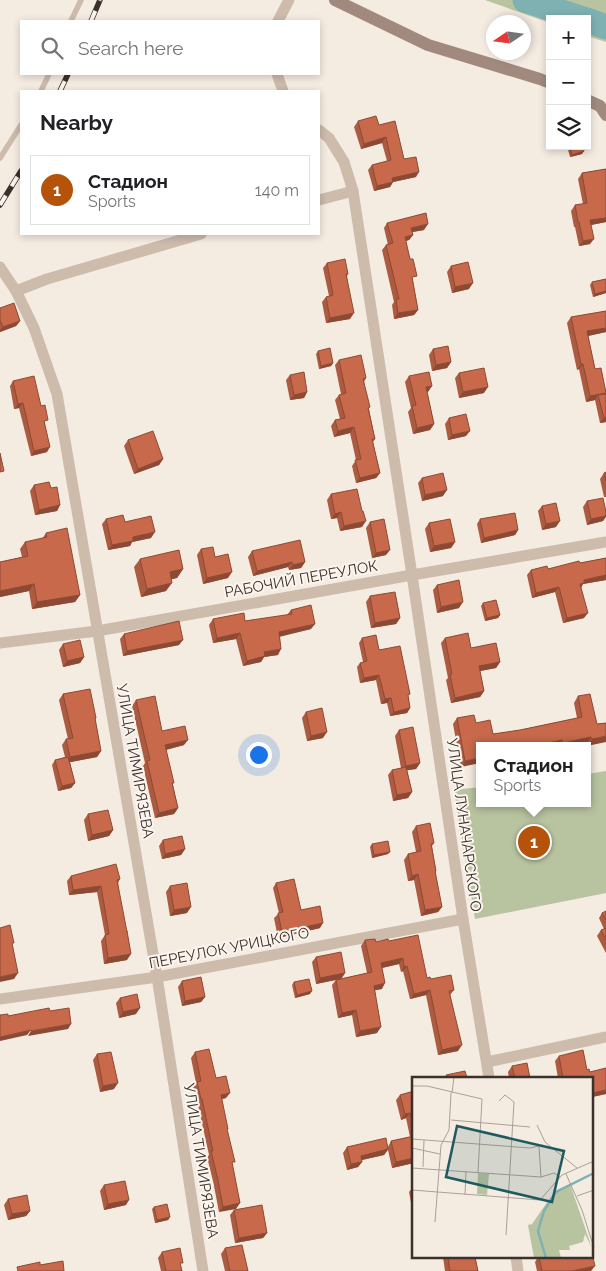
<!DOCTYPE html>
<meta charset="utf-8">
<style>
:root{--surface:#fff;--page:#f2f2f2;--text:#202124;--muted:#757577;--line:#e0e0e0;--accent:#b45309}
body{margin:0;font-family:Raleway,sans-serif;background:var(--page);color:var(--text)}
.controls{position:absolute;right:15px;top:15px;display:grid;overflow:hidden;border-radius:0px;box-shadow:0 2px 8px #0003}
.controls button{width:45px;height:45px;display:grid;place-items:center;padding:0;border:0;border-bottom:1px solid var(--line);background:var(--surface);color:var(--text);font:25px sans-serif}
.compass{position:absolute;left:486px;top:15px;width:45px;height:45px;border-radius:50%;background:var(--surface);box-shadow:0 2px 8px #0003;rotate:257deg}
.you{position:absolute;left:258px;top:754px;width:18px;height:18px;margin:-12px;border:4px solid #fff;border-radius:50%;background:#1a73e8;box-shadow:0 0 0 8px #1a73e833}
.badge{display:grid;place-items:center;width:32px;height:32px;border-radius:50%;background:var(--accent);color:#fff;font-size:16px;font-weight:700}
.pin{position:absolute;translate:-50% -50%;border:2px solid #fff;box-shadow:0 1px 5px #0006}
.popup{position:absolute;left:476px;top:742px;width:115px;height:65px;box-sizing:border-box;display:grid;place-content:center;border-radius:0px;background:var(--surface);filter:drop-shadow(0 1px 4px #0005);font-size:16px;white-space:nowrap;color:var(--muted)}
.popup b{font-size:19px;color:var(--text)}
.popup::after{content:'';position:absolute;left:50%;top:100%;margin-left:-10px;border:10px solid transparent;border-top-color:var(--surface)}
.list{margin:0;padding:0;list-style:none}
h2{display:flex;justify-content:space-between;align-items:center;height:65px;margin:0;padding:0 20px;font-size:21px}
h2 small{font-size:16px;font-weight:400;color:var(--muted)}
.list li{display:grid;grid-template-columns:32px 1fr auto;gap:15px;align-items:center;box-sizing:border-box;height:70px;margin:0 10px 10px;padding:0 10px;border:1px solid var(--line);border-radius:0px}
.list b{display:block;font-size:19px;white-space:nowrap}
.list p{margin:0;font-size:16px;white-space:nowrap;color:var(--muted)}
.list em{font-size:16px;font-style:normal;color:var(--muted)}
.icon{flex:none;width:28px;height:28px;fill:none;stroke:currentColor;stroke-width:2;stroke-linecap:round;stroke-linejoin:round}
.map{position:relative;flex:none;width:606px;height:1271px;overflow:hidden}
.search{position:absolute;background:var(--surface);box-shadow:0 2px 8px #0003;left:20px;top:20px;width:300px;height:55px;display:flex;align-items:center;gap:12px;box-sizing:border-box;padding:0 18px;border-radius:0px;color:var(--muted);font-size:19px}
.panel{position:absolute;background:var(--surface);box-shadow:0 2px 8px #0003;left:20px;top:90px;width:300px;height:145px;border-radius:0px}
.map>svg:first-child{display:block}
</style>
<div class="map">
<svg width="606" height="1271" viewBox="0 0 606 1271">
<rect width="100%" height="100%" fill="#f4ebe1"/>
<g fill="#b8c4a0">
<polygon points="485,0 606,0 606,42 587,36 587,19 550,19 550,23"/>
<polygon points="606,771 606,893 475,919 454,790 480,787 480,803 588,803 588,774"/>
</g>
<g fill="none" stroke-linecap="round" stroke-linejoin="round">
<g stroke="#7fb0b2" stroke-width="25">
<polyline points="525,0 583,19"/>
<polyline points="587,20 606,27"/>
</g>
<g stroke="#cdbbac" stroke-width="5.5">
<polyline points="71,21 81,0"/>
<polyline points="41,91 49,74"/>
<polyline points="0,158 21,125"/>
</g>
<g stroke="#cdbbac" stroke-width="11">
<polyline points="278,21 289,0"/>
<polyline points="277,74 283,91"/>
<polyline points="319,130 329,138 344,162 353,191 412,575 463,919 489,1078"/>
<polyline points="319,200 353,191"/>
<polyline points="0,267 16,291 34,328 57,394 157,977 203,1271"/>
<polyline points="16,291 47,279 201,234"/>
<polyline points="0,643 97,631 412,575 606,542"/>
<polyline points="0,999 157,977 463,919"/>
<polyline points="487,1062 606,1037"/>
<polyline points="516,1257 518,1271"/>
</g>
<g stroke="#a18a7d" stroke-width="12">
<polyline points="335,0 428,45 540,79 550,83"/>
<polyline points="587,100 600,106 606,115"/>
</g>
<defs>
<g id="rail">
<polyline points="91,21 100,0"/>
<polyline points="60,91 68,74"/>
<polyline points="0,205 21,171"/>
</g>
</defs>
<use href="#rail" stroke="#3b302b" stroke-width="5.5"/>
<use href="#rail" stroke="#fbf5ee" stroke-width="4" stroke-dasharray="11" stroke-linecap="butt"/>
</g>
<g fill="#ac5a40">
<polygon points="358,121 379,125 404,159 416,177 393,182 390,187 374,191 368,170 372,165 387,161 382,143 361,149 354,127"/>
<polygon points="567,146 583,146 582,154 570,157"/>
<polygon points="606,169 606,222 591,225 590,244 579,246 575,227 574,227 571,211 575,205 583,204 578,179 582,173"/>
<polygon points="387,223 424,230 412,232 413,235 409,240 406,241 418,310 414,315 394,319 392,305 394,302 382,250 386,245 388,245 384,228"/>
<polygon points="327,263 348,274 347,276 350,319 326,323 322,302 326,297 329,296 323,268"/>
<polygon points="451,266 469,289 452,293 447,272"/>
<polygon points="606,279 606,293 593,297 590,285 592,282"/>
<polygon points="0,308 20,321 16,326 0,332"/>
<polygon points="606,311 606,332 588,336 595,369 606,390 606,422 600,423 595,400 586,402 579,369 577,370 567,323 571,317"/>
<polygon points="433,349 451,362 447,368 432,371 429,355"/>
<polygon points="318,351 333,363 331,366 319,369 316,354"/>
<polygon points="339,360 366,378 364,382 369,409 375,439 373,442 380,473 376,478 356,483 352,466 356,460 350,433 334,437 331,426 335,420 340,419 335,400 339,395 341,394 335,365"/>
<polygon points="459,373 484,393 459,398 455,378"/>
<polygon points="290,375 307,392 304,398 290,400 286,380"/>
<polygon points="409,376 432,386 427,392 434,424 430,430 413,434 408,412 411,408 405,382"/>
<polygon points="13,381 41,406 45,424 47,452 31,456 19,408 14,409 10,386"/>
<polygon points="449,418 466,436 448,440 445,424"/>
<polygon points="128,440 163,459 159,465 134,474 124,446"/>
<polygon points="606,472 606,497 604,497 600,479 604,473"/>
<polygon points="422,478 443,496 422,501 418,483"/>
<polygon points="34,485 51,488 60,505 57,511 35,515 30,491"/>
<polygon points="331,494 362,527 340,531 337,518 331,519 327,500"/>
<polygon points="587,501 606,512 606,517 603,521 587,525 583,507"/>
<polygon points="542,506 556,527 542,530 538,511"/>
<polygon points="106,519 125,522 151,538 132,542 130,546 108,550 102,524"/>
<polygon points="480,519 518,530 515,535 481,543 477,524"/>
<polygon points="370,522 386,555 372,558 366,528"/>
<polygon points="429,523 455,542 451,548 430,552 425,529"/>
<polygon points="46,533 80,595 75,602 32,609 29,591 0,597 0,562 22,557 20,549 25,542 42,539"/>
<polygon points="201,549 215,557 228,578 203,584 197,555"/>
<polygon points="252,551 305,562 301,568 289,570 288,567 253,576 248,557"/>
<polygon points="606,558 606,580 583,584 581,587 584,618 563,623 555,592 532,598 527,575 531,570 548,569"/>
<polygon points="140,559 183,569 177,578 171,579 166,591 141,597 134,567"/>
<polygon points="437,585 459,608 437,613 433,590"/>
<polygon points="370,596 400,618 396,624 371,628 366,602"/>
<polygon points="483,603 500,615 498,618 485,621 481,606"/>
<polygon points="291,610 311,629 280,636 278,655 264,657 261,662 243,666 236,639 213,643 209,625 213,619 245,621 287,615"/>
<polygon points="124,634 179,645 123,656 120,639"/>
<polygon points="362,638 379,650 408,697 410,708 407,713 390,716 387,703 381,704 376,680 360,683 357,667 360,663 363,662 359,643"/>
<polygon points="445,638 471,648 500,662 496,668 480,671 484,691 480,697 451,703 446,680 448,678 441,643"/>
<polygon points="63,644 84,657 80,663 63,667 59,650"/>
<polygon points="63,694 96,718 95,719 101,751 97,757 70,762 75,783 71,788 58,791 52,765 55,760 65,757 62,745 66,739 68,739 59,700"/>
<polygon points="578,696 597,724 606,723 588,746 587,744 577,746 480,746 461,767 453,724 457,718 476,723 493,734 520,730 577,718 574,703"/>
<polygon points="136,700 162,731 184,745 166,750 173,785 178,808 174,814 155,818 143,766 145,763 132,706"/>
<polygon points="306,712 323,738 307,741 302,718"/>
<polygon points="399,730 420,763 416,769 407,770 412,792 408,798 393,801 388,775 392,770 401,768 395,736"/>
<polygon points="88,814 113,830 109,836 88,841 84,820"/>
<polygon points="416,826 434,843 432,846 436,871 435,873 442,907 438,912 421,916 414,880 408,881 404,860 408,854 416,852 412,832"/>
<polygon points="163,840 185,849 181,855 162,859 159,846"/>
<polygon points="372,844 388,854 372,858 370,847"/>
<polygon points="71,876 120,879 118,883 127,960 104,964 101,941 105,935 97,892 69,895 67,881"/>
<polygon points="276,883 301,910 320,928 278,938 274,918 279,913 273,888"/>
<polygon points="170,886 187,913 170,916 166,892"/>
<polygon points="606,911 606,953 597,936 601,930 604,929 599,918 602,913"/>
<polygon points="365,940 376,942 389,941 427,978 431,979 454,990 450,995 458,1051 438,1055 426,995 410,999 403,971 401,972 399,964 382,968 382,989 375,990 377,1033 356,1037 352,1015 338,1018 332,985 336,980 339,979 316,984 312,962 316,957 345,973 341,979 367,973 361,946"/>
<polygon points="182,981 205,997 201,1002 182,1006 178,987"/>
<polygon points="294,982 310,994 295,998 292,985"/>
<polygon points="120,998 136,1014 119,1018 116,1003"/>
<polygon points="195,1052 216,1078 226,1098 222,1099 232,1165 240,1203 219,1212 214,1186 214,1185 207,1157 209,1155 198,1105 197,1105 193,1088 196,1083 191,1058"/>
<polygon points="97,1054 114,1089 100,1092 93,1060"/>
<polygon points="559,1056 590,1072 606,1068 606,1094 592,1097 592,1078 558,1078 555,1061"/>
<polygon points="512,1066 530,1078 509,1078 508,1072"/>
<polygon points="414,1091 414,1163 392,1168 388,1150 384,1155 362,1160 362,1162 358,1167 347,1170 343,1153 347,1147 388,1147 391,1141 410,1137 406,1118 401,1120 396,1100 400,1095"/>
<polygon points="104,1185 126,1205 104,1210 100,1191"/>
<polygon points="414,1186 414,1208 412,1208 409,1192"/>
<polygon points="8,1199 30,1211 26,1216 8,1220 4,1205"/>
<polygon points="154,1207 170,1217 168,1220 155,1223 152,1209"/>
<polygon points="234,1210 267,1233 263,1238 235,1243 230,1215"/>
<polygon points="225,1248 248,1271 225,1271 221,1254"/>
<polygon points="162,1252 181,1266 182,1271 161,1271 158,1258"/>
<polygon points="443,1257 475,1257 478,1271 445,1271"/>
<polygon points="538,1257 591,1271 537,1271 535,1262"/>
</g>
<g fill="#8c4a34">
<polygon points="386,137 382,143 361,149 364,144"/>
<polygon points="584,151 582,154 570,157 572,155"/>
<polygon points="419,172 416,177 393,182 390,187 374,191 377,186 392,178"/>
<polygon points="606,218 606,222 586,226 590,220"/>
<polygon points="428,224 424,230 407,233 411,228"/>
<polygon points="413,235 409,240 401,242 405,237"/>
<polygon points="594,239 590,244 579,246 583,241"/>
<polygon points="473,283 469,289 452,293 455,287"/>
<polygon points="606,291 606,293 593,297 595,294"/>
<polygon points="418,310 414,315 394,319 398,313"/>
<polygon points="354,313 350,319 326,323 330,318"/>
<polygon points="20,321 16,326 0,332 0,330 3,327"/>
<polygon points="606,328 606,332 583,337 587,331"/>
<polygon points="451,362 447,368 432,371 436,365"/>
<polygon points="333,363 331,366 319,369 321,366"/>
<polygon points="581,364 583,364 579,369 577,370"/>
<polygon points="432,386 428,392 422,393 426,387"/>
<polygon points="488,387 484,393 459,398 463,392"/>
<polygon points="307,392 304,398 290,400 294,395"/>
<polygon points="606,393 598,395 595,400 586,402 590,396"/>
<polygon points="23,403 19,408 14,409 18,404"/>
<polygon points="606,417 606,422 600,423 604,418"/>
<polygon points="434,424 430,430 413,434 417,428"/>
<polygon points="354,427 350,433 334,437 338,431"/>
<polygon points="470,431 466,436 448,440 452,435"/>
<polygon points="50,447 47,452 31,456 34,451"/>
<polygon points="163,459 159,465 134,474 138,469"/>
<polygon points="380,473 376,478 356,483 360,478"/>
<polygon points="447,490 443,496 422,501 425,495"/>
<polygon points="60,505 57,511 35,515 39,510"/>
<polygon points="341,512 337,518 331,519 335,514"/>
<polygon points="606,516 603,521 587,525 591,519"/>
<polygon points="366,521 362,527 340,531 344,526"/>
<polygon points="560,521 556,527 542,530 546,524"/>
<polygon points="518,530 515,535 481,543 484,538"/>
<polygon points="155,532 151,538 132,542 130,546 108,550 112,545 133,537"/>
<polygon points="455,542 451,548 430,552 434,546"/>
<polygon points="390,550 386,555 372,558 376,553"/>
<polygon points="292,562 288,567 253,576 257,571"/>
<polygon points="305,562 301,568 289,570 293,565"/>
<polygon points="183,569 177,578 164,581 170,572"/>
<polygon points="232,572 228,578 203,584 207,578"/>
<polygon points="606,575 606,580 583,584 581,588 577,589 584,580"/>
<polygon points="172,583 166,591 141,597 147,589"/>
<polygon points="34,584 29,591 0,597 0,591"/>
<polygon points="559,587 555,592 532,598 536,593"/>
<polygon points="80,595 75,602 32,609 37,602"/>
<polygon points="463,602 459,608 437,613 441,607"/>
<polygon points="588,613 584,618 563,623 567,618"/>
<polygon points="500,615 498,618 485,621 487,618"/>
<polygon points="400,618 396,624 371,628 375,623"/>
<polygon points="315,624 311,629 275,638 279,632"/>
<polygon points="240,633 236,639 213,643 217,638"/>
<polygon points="183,640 179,645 123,656 127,651"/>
<polygon points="281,649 278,655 264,657 261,662 243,666 247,661 264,652"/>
<polygon points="84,657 80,663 63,667 67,661"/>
<polygon points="500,662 496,668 475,672 479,666"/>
<polygon points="379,675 376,680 360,683 364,678"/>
<polygon points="484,691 480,697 451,703 455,698"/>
<polygon points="391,698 387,703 381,704 385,699"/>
<polygon points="410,708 407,713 390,716 394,712"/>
<polygon points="327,732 323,738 307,741 311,736"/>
<polygon points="606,736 606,742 587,746 592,739"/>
<polygon points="591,737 587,744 577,746 561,746 563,743"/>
<polygon points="188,740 184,745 161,751 165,745"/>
<polygon points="562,740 559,746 536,746"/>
<polygon points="101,751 97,757 66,763 70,757"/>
<polygon points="480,758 480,763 461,767 465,761"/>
<polygon points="420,763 416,769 402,771 406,766"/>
<polygon points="75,783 71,788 58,791 62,786"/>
<polygon points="412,792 408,798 393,801 397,795"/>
<polygon points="178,808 174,814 155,818 159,813"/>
<polygon points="113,830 109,836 88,841 92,835"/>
<polygon points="185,849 181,855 162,859 165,854"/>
<polygon points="390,852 388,854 372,858 374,855"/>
<polygon points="418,874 414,880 408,881 412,876"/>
<polygon points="101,886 97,892 69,895 73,890"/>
<polygon points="191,907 187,913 170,916 174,910"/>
<polygon points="442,907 438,912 421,916 425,910"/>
<polygon points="323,923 320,928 278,938 282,932"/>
<polygon points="131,954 127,960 104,964 108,958"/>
<polygon points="403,958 399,964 377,969 381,963"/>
<polygon points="407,966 403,971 401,972 404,967"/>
<polygon points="18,973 14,979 0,982 0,977"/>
<polygon points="345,973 341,979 316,984 320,978"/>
<polygon points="385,983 382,989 370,991 374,986"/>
<polygon points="430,990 426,995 410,999 414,994"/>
<polygon points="312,991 310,994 295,998 297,995"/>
<polygon points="205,997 201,1002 182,1006 185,1001"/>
<polygon points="140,1008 136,1014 119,1018 123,1012"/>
<polygon points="356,1010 352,1015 338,1018 342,1013"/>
<polygon points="71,1024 68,1029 28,1036 31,1031"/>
<polygon points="381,1027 377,1033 356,1037 360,1031"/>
<polygon points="31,1030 27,1035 0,1041 0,1037"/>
<polygon points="462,1045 458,1051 438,1055 442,1050"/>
<polygon points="118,1083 114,1089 100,1092 103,1086"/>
<polygon points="606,1090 606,1094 592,1097 592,1093"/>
<polygon points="230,1093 226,1098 217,1100 221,1095"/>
<polygon points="410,1113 406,1118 401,1120 405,1114"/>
<polygon points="388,1149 384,1155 357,1161 361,1156"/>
<polygon points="414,1158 414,1163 392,1168 396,1162"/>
<polygon points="362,1162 358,1167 347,1170 351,1164"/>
<polygon points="129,1200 126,1205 104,1210 108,1204"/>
<polygon points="240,1203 236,1209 219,1212 223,1207"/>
<polygon points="30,1211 26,1216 8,1220 12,1214"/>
<polygon points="170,1217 168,1220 155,1223 157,1220"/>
<polygon points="267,1233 263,1238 235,1243 239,1238"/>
<polygon points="595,1266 591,1271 572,1271"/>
</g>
<g fill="#c8694b" stroke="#8c4a34">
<polygon points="376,116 379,125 395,121 404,159 416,157 419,172 392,178 393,182 377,186 372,165 391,160 386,137 364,144 358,121"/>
<polygon points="570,146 583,146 584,151 572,155"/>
<polygon points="606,169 606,218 590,220 594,239 583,241 579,222 578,222 575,205 587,203 582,173"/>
<polygon points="426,213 428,224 411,228 413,235 405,237 410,259 413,259 417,276 412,277 418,310 398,313 396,299 399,299 386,245 393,243 387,223"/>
<polygon points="345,259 348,274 346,274 354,313 330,318 326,297 333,295 327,263"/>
<polygon points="468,262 473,283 455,287 451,266"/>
<polygon points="606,279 606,291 595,294 592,282"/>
<polygon points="14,303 20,321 3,327 0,320 0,308"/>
<polygon points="606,311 606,328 587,331 595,369 601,368 606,393 590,396 583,364 581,364 571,317"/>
<polygon points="448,346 451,362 436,365 433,349"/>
<polygon points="330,348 333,363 321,366 318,351"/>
<polygon points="361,355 366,378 363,379 370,407 368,408 375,439 372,439 380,473 360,478 355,460 361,459 354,427 338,431 335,420 345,418 339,395 346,393 339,360"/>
<polygon points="484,368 488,387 463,392 459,373"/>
<polygon points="304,372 307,392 294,395 290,375"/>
<polygon points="429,372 432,386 426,387 434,424 417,428 412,406 416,405 409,376"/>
<polygon points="34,376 41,406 45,405 48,420 44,421 50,447 34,451 23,403 18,404 13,381"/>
<polygon points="606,394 606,417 604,418 598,395"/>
<polygon points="466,414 470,431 452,435 449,418"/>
<polygon points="153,431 163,459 138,469 128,440"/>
<polygon points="0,453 4,471 0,472"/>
<polygon points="606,472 606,481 604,473"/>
<polygon points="443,473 447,490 425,495 422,478"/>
<polygon points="49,482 51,488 57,487 60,505 39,510 34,485"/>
<polygon points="357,489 362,511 363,511 366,521 344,526 341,512 335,514 331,494"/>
<polygon points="603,498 606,512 606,516 591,519 587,501"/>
<polygon points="556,503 560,521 546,524 542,506"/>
<polygon points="515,513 518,530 484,538 480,519"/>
<polygon points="123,515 125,522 151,516 155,532 133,537 133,541 112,545 106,519"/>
<polygon points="384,519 390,550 376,553 370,522"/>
<polygon points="450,519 455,542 434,546 429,523"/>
<polygon points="67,528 80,595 37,602 34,584 0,591 0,562 28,556 25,542 47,537 46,533"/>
<polygon points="300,540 305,562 293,565 292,562 257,571 252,551"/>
<polygon points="213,547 215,557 228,554 232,572 207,578 201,549"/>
<polygon points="179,550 183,569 170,572 172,583 147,589 140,559"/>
<polygon points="606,558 606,575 584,580 584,583 580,584 588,613 567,618 559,587 536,593 531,570 547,566 548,569 579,561 580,563"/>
<polygon points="459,580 463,602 441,607 437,585"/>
<polygon points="395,592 400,618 375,623 370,596"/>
<polygon points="496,600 500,615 487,618 483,603"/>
<polygon points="311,605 315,624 279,632 281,649 264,652 265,656 247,661 240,633 217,638 213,619 244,613 245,621 292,614 291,610"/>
<polygon points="179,621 183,640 127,651 124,634"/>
<polygon points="468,633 471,648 496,643 500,662 479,666 484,691 455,698 450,675 452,674 445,638"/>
<polygon points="376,635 379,650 400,646 410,694 408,695 410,708 394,712 391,698 385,699 379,675 364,678 360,663 367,661 362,638"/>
<polygon points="80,640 84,657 67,661 63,644"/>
<polygon points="90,689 96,718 95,718 101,751 70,757 66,739 73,738 63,694"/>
<polygon points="590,694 597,724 606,723 606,736 592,739 591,737 563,743 562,740 536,746 480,746 480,758 465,761 457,718 474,715 476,723 490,720 493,734 520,730 582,717 578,696"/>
<polygon points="155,696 162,731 185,726 188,740 165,745 174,783 172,783 178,808 159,813 147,761 150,760 136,700"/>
<polygon points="322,708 327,732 311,736 306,712"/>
<polygon points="413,727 420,763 406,766 399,730"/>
<polygon points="68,757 75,783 62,786 55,760"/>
<polygon points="406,767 412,792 397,795 392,770"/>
<polygon points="108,810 113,830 92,835 88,814"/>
<polygon points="430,823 434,843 431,844 436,871 435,871 442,907 425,910 418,874 412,876 408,854 421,851 416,826"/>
<polygon points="182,836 185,849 165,854 163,840"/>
<polygon points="388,841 390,852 374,855 372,844"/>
<polygon points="116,864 120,879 117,880 127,932 127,931 131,954 108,958 105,935 109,934 101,886 73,890 71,876"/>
<polygon points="294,879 301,910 320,906 323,923 282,932 278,913 283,912 276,883"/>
<polygon points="187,883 191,907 174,910 170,886"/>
<polygon points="606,911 606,920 602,913"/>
<polygon points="10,925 14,943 12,943 18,973 0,977 0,928"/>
<polygon points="606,928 606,940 601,930"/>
<polygon points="418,935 427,978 430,977 431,979 451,975 454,990 449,991 462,1045 442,1050 430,990 414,994 407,966 404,967 403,958 381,963 385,983 374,986 381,1027 360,1031 356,1010 342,1013 336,980 372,972 365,940 375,939 376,942 388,939 389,941"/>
<polygon points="341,952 345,973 320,978 316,957"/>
<polygon points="201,977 205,997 185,1001 182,981"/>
<polygon points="309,979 312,991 297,995 294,982"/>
<polygon points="137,994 140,1008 123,1012 120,998"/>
<polygon points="49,1008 50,1011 69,1008 71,1024 31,1031 31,1030 0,1037 0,1015 8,1014 8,1016"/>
<polygon points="209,1049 216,1078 226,1076 230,1093 221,1095 228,1129 227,1129 235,1162 232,1162 240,1203 223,1207 218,1180 211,1151 213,1151 202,1099 201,1099 197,1082 201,1081 195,1052"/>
<polygon points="583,1050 587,1070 589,1069 590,1072 606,1068 606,1090 592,1093 592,1078 563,1078 559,1056"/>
<polygon points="111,1052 118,1083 103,1086 97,1054"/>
<polygon points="527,1063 530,1078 515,1078 512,1066"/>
<polygon points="465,1071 467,1078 447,1078 446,1075"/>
<polygon points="414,1091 414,1129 410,1113 405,1114 400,1095"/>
<polygon points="414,1136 414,1158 396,1162 391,1141"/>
<polygon points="386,1138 388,1149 361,1156 362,1162 351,1164 347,1147"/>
<polygon points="125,1181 129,1200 108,1204 104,1185"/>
<polygon points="27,1195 30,1211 12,1214 8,1199"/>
<polygon points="167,1204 170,1217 157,1220 154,1207"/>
<polygon points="262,1205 267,1233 239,1238 234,1210"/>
<polygon points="242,1245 248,1271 230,1271 225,1248"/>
<polygon points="180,1248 183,1263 180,1263 182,1271 166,1271 162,1252"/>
<polygon points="592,1254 595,1266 572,1271 542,1271 539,1257 592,1257"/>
<polygon points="448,1257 475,1257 478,1271 450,1271"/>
<polygon points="63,1261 64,1271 18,1271 17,1267 40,1262 40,1265"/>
</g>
<g text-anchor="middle" stroke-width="4" stroke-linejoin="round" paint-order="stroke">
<g font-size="15" fill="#3b302b" stroke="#fbf5ee">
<text transform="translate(301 579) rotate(-10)" y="5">РАБОЧИЙ ПЕРЕУЛОК</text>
<text transform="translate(135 761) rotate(80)" y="5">УЛИЦА ТИМИРЯЗЕВА</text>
<text transform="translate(464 825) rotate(82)" y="5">УЛИЦА ЛУНАЧАРСКОГО</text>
<text transform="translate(229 948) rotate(-11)" y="5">ПЕРЕУЛОК УРИЦКОГО</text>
<text transform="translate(201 1161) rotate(81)" y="5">УЛИЦА ТИМИРЯЗЕВА</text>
</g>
</g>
<g transform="translate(412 1077)">
<rect width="181" height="181" fill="#f4ebe1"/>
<path d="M66,96L77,97L75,118L65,117ZM158,107L180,171L173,157L171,165L157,169L158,173H147L149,181H122L116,148L120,147L143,114Z" fill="#b8c4a0"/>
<path fill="none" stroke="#7fb0b2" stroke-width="2.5" d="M134,181L126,154L132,134L144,115L182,96"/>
<path fill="none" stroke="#aaa098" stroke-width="1" d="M0,9H15L70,22L66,95M40,16L42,0M87,24L93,18L102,25L94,158M39,43L118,50M125,48L133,65L165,91M0,62L118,71L131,68M127,70L129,100M0,71L28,77M11,90L12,63M0,91L129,100L142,96L148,100M154,97L170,133L182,171M0,113L128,123L150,98L182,84M53,118L54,94M165,119L182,113M23,145L29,68L37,53L39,16"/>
<path fill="#1f5a5e" fill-opacity="0.15" stroke="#1f5a5e" stroke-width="2.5" d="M45,49L152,74L140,125L34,100Z"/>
<rect width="181" height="181" fill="none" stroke="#3b302b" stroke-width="2.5"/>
</g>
</svg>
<div class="controls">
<button>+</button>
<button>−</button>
<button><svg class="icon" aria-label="layers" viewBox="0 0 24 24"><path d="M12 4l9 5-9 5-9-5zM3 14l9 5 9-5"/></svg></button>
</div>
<svg class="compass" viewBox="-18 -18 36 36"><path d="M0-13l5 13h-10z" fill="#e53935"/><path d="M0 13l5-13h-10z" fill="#757577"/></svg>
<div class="you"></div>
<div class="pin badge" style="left:534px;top:842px">1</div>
<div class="popup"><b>Стадион</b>Sports</div>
<div class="search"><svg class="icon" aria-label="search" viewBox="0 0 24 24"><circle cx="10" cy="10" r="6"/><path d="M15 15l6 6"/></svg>Search here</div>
<section class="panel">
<h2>Nearby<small></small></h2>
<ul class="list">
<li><span class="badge">1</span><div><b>Стадион</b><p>Sports</p></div><em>140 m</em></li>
</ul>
</section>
</div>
